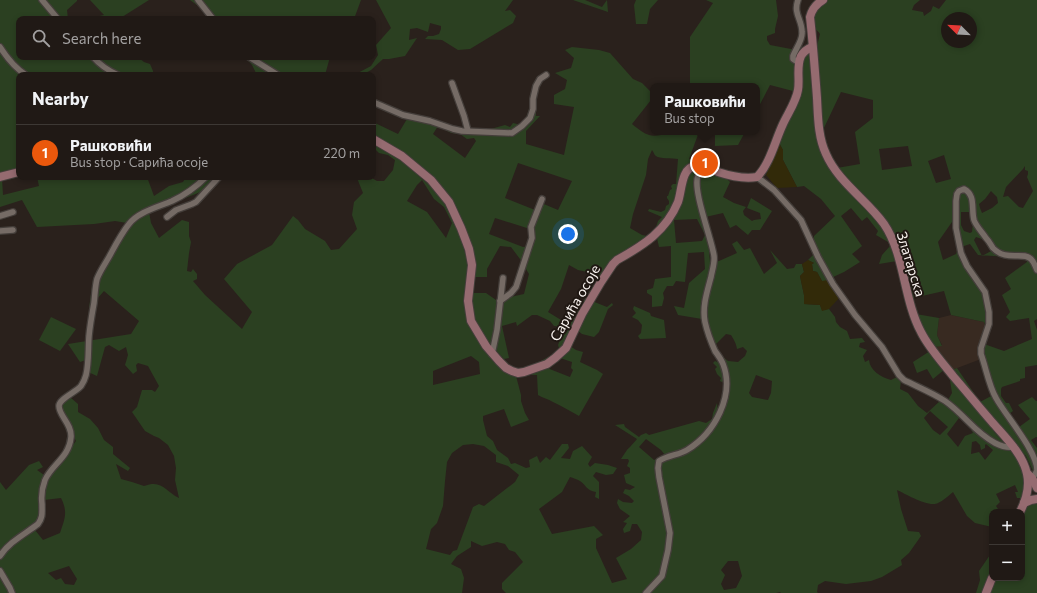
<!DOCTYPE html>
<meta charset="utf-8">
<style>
:root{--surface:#201915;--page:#2d2622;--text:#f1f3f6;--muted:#a2a0a0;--line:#3d3834;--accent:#ea580c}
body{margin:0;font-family:Commissioner,sans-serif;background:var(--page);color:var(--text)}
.controls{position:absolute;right:12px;bottom:12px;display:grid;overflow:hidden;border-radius:8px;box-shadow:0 2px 6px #0003}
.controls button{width:36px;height:36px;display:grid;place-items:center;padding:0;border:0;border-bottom:1px solid var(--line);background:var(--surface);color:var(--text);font:20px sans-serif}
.compass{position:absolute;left:941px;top:12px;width:36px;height:36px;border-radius:50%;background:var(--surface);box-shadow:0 2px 6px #0003;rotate:294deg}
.you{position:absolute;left:568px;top:234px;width:14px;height:14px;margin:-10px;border:3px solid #fff;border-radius:50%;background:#1a73e8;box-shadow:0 0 0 6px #1a73e833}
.badge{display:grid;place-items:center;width:26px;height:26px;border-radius:50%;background:var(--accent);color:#fff;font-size:13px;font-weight:700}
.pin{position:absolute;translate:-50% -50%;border:2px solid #fff;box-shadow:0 1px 4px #0006}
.popup{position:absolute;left:650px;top:83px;width:110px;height:52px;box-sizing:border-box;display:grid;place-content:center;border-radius:8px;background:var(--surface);filter:drop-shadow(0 1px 3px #0005);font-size:13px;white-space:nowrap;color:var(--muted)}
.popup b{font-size:15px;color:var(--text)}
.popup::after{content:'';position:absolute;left:50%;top:100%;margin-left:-8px;border:8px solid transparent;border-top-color:var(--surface)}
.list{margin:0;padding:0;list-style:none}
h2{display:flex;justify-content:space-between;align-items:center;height:52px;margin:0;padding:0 16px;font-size:17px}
h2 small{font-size:13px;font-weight:400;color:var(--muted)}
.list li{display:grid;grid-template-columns:26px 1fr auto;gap:12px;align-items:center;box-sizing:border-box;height:56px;padding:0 16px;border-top:1px solid var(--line)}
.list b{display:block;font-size:15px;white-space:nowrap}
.list p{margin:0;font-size:13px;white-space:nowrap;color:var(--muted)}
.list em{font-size:13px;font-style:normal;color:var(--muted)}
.icon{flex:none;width:22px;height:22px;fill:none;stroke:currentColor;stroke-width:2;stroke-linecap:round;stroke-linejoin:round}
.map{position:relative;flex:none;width:1037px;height:593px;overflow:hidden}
.search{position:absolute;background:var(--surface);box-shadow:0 2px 6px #0003;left:16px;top:16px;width:360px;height:44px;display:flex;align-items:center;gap:10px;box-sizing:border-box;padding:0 14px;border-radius:8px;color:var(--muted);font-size:15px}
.panel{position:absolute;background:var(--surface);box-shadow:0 2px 6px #0003;left:16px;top:72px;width:360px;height:108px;border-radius:8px}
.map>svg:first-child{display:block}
</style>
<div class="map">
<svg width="1037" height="593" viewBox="0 0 1037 593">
<rect width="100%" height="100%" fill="#2a211c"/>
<polygon fill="#382a21" points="951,315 984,322 985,325 980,340 981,359 952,370 934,347 942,345 937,335 939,318"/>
<g fill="#2b4021" fill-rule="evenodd">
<path d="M0,0H77V1L67,10L68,19H19V57H138L144,62L150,64L153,71V75H19V175L2,179L3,195L39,186L37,177H147L154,196L169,186L183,182L186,177H217L206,189L198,193L149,212L151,223L159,238L182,220L189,222V236L191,242L189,253L187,271L191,272L193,269L197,274V279L193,281L205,295L242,329L252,312L224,279L237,264L272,245L293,216L298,220L305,229L325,241L331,250L339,249L357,229L352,215L354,202L363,193L357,178L362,177H370L377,181H384L393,170L395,160L388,155L379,153L373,147V122L398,134L407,119L380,101L373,99V98L404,113L440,121L469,135L505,125L510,127L513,123L517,124L519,126C526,120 528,114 530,105L536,104V116H540L526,131V144L564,155L574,107L554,104V95L565,89L567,80L555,73L571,68L574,58L565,50L572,47L599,50L610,53L633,79L642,83L653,94V100H651L632,124C642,132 648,138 661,135L663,132H699L689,159L726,178L730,182L723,197L734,203L746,207L743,211L744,215L752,221L754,220L761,219L760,213L747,208L751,198L772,211L760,230H752L748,235L736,225L730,228L723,213L701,218L705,235L708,240L710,262L719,261L737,253L732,244L737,241L744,250L750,248L764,274L777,263L770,250L787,269L794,268L796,264H802L804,272L800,276L804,295V304L820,305L822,310L829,309L835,317L836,322L840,327L847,331L850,339L862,338L865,342L860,343L859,347L867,350L863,356L865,362L869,360C870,371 881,377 891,380L897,377L901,380L900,389L908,393L918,406L927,413L941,400L952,406L959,412V418L947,434L958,447L965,436L973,433L969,425H972L982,435L988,439L1011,450L1017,457L1022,466L1025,478L1026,484L1022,498H1017L1015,492H1018L1015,485L996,494L1000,502L996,506L1000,512H992V527L975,523L967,516L953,492C948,496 943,501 938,503C929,508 906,494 897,490L901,509L908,531L919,532L921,536L909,553L901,560L902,565L882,577L871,581L846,584L825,581L818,585L817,592L818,593H781L780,592L776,593H506L502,589V583L523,562L515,552L509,550L505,544L497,542L482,546L471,541V547L457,556L451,564L461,569L464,578L462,593H10L9,590V593H0V482L6,490L29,465L39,461L43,467L37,470L44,475L39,500H44L45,489L50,476L76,441L58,407L62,399L71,398L78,404V412L90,419L98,428L104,440L113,447V454L130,468L128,471L116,464L121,479L132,482L144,486C162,479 165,491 179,498L175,480L176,468L174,456L168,445L159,438L154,436L145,431L132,412L137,407L142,390H152L155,392L159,386L148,366L138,363L136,365L137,371L133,374L125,365L128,355L126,347L119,351L109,345L105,347L97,376L88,372L86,360L80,362L68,344L131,334L139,321L104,291L89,308L93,280L127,223L115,221L94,224L37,227L22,200L0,207ZM438,126L451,133L460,134L467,139L474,138L476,141L465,158L433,134ZM652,150C654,152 654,155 656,156C659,159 673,158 678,159L676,184H673L671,186L672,189L670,190L668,196H667V198L669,201V204L666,206L665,210L661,212L649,209L648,211L662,217L658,221L656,227L647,236L642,235L630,228L633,214L646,175L648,159ZM393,154L407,156L439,186L452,205L467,239L472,254L473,263L472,277H487V269L500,246L511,247L520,259L529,274L524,294L496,300L486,293H471L470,308L471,315L490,344L504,359L509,358L502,326L516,322L517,326L532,315H537L550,321L554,326H556L561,331L563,326L568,327C568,334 563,334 560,339C559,341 559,343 558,345L559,348L555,353L532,366L540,363L558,354L564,346L582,308L606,269L618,256L626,251L658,229L668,217L675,203L686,169L689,174L683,197L677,212L657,238L659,247L671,246V277L655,279L653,288L647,290V293L652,296V307L662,306L664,298L663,293L667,286H673L676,281L685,282L688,253L704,252L705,269L689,283L684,308L674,306L678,315L702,319L703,307L706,300V316L709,326L707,335L712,338L721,360L720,363L715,361L713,363L717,367L715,369L717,374L721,378L720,381L722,382L727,377L729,381L727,393L722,396L721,402L725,405L723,412L718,413L717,403L713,413L712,419L706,423L699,421L649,435L646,433L641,435L639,437L625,427L624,424L615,425L637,439C635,442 632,444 630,447C626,450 624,455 621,459H628L629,461L627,466L630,468V473L624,475L626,483L635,487L630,490L625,489L623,493L629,496L634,501L632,503L623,502L618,499L617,503L620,509L630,516L623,522L627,523L623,529L624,533L630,531L632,524H637L642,532L641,540L631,549L616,558L627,579L612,583L596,548V539L603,535L594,526L552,534L539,509L562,492L570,477C573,478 577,479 580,481C587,486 586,490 596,492L595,497L599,499V482L593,476L596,472L606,475L613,474L617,468L608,465L595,463L590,467L588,464L592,457L582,446L573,451L570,459L561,458L569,448L568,444H562L550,460L546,457L540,463L537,456L529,460L530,467L526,468L515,463L511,464L508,458L497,450L493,441L487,436L483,420V416L504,409L511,427L529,420L525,413L521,401V395L516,376L470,325L466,295L468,267L461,235L450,209L433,188L422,179L401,159ZM518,163L572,181L558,210L539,202L535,210L505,198ZM422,180L434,199L444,207L452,223L446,238L427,212L407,201L417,185ZM495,218L530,229L531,238L528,246L523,247L489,234ZM697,219L705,235L702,241L676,243L674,220ZM569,265L578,270L601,275L580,306L572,321L566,323L548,312L561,289ZM726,334L731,335C734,340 736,343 737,349L743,347L747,351L745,356L738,362L728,361L722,356L715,345ZM471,356L479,362L480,374L433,385V371ZM756,375L772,381L771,393L768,400L752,397L749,393ZM930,411L948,427L940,435L933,430L924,418ZM646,439L661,450L665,455L654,460L639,447ZM976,441L980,445L981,450L985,448V445L986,444L993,450L985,460L979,452L971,454L972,442ZM473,444L484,446L496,455V462L508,466L519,475L515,482L484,506L479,504L473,507L457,550L453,551L450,555L426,549L431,529L437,523L443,506L445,481L447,462L452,453L463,445ZM61,498C68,512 65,518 60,533L43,540L35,530L44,500ZM728,561H738L742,576L736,588L724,590L721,584L725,575L721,570ZM69,566L77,579L74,585L65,584L61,578L56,580L48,573Z"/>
<polygon points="90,0 149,0 122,17 121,19 97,19 95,17 104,15"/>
<polygon points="190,0 195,0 199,5 197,0 361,0 354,19 211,19 201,8"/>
<polygon points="376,0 513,0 505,11 510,10 516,16 513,23 470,49 458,50 442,40 425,39 428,36 433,36 439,34 441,29 441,26 430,23 428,32 417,28 410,29 409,40 417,38 405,56 389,59 383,59 371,70 362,75 354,75 371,66 378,55 376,45 391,28"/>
<polygon points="573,0 585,0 602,7 607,0 608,12"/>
<polygon points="636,0 658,0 650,9 647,24 636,24 634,5"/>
<polygon points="706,0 776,0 778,16 775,29 775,33 767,36 767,40 770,45 791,49 805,53 808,52 811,55 822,150 884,228 897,261 879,264 882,255 890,246 888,242 876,235 878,231 867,217 862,221 851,208 841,216 862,246 852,254 860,262 844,272 831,278 840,297 822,281 817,272 813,271 812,264 814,263 808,260 813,255 814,236 835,216 821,199 804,186 797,187 783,160 783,150 779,143 793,91 770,85 757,110 757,86 690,86 690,37 713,3"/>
<path d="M828,0H920L914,5L912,10L923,12L924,16L931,11L933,6L939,9L946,0H1037V319L1034,321L1037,330V365L1025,367V378L1020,379V381L1002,387L1001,389V396L1006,403H1009L1013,411L1006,416L1015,430L1030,419L1018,405L1032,397L1036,401H1037V437H1036L1031,440L1037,448V469L1034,473L1026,456L1003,431L985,410L980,402L952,370L957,368L980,402L993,395L979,349L980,340L985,325L984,322L951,315L944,291L913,298L907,274L899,246L837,168L860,164L855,132L873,118V100L841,92L823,130L817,59V46L820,34C819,32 815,29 814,27C810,16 819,4 828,0ZM947,18H971V42H947ZM908,146L912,166L882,170L879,149ZM944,155L951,179L936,183L928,161ZM1025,166V170L1028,171V174L1027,177L1033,191L1023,208L1019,207L1008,196L1003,197L1006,187L1023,169ZM991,191L997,197L998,203L992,208L982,213L980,208L979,204L985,199ZM961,212H972L973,223L972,232L970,233L964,231L961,225ZM952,222C954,231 953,240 958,248L956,254L943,260L938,242ZM976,237L982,239L985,238L993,250L982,256L974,240ZM970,244L978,255L1026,258L1027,262L1005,278L1011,289L1002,295L1010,312L1006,317L1010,321L1029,318L1032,339L1004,351L984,344L985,325L991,311L983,293L958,248Z"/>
<polygon points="245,57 330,57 325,75 283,75 281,74 281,75 257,75 252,65"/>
<polygon points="715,132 745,132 738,145 715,146"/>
<polygon points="592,301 607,307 612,303 613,305 608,309 599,332 594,337 582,334 577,330"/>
<polygon points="634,306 650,313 651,316 664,320 666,338 640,339 638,336 641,333 642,325 638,320 632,317 636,313 633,309"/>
<polygon points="916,314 939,318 937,335 942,346 934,347 924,330"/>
<polygon points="51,317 76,329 60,351 39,340"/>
<path d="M570,346L576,350L583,352L580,362L597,370L603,374L579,416C570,411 562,406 553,402C548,399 543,398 538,395L537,375H532L534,371L547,368L570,377L573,370L571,368L572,362L560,358Z"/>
<polygon points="930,351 945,369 933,379 927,369 917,373 913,362"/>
<polygon points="949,374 977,407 995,433 1005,444 990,436 982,431 951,402 948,400 952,393"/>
<polygon points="1031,503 1037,503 1037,593 989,593 996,578 1022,578 1022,517 1028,505"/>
<polygon points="992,552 992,570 983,593 976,593 980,580 979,571"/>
</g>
<g fill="#322a09">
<polygon points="779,143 783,150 783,160 797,187 777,188 766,175"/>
<polygon points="808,260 814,263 812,264 813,271 817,272 822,281 828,280 840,297 829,309 822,311 820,305 804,304 804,295 800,276 804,272 802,264"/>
</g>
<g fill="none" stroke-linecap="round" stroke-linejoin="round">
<defs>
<g id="street">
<polyline points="42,0 58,19"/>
<polyline points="198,0 213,19"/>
<path d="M798,0C793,14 802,19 802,32C803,40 796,48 793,56V59L799,63"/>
<path d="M0,47C7,58 15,68 26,75"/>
<path d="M93,57C100,65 109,71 118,75"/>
<polyline points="249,57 278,75"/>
<polyline points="452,83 464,116 468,131"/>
<polyline points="373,102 403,115 430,121 453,129 462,131 512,133 522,126 530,118 533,109 533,99 536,86 540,79 546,75"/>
<path d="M757,177L774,190L801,220L818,257L833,284L855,315L882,347L899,375L904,380C918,387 933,393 945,401C964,414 974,432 995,443C1001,446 1006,448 1013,447"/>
<polyline points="0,216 13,212"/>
<polyline points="167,217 176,210 192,204 196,202 219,177"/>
<polyline points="0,231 13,230"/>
<polyline points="500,301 511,293 516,287 532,238 531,227 542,199"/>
<polyline points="492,354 497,330 503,278"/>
<path d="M1032,478C1034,476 1036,473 1037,470C1037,451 1005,415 996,398C989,386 986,368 981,354V348L989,324V312L985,292L967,266L961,253L956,228V201L957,194L959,191L964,189C976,195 971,209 974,220C976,226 982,232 986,238C989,241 991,245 993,248C1006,262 1023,251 1031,259C1034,262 1035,266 1037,270"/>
<path d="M0,556C9,542 25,534 38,524C43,517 42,513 42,504C41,496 42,488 45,480C52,464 69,458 71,437C72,424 59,416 59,406C59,399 76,392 81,386C83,383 85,379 86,375C89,363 88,349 89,336C90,325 92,314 94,303C95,295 95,287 97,279C100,271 105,264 109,257C115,246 121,234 129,224C138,212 158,207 172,201C185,195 196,187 206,177"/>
<polyline points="0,571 10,588 12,593"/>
<path d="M646,593L648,591L662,576L668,550L670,533L659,477L658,468L659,461C668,455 679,455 687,450C715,433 735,395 723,364C721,359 718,355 715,351C711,342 707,331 705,322C702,307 707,292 711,277C712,271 715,263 714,256C712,240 692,189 698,176C700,173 704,170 706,167"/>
</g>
<g id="secondary">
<path d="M823,0C816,4 812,9 810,17C813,44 815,71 817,98C818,117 818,137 826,154C838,182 867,200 884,224C905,255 903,298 921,332C929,348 942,362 953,376C966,391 979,407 992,422C1005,437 1023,454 1027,474C1030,487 1026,500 1020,512"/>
<path d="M373,139L402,156L431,180L449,202L461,228L469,249L472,265L468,301L471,321L486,346L499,361L506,368L512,371L518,373L524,372L547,364L555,358L566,348L582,314L601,282L613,264L617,260C644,245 666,231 678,202C682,191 681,168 695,166C703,164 711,169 718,172C730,176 745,179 757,177C770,164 775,141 783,124C788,113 796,102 798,90C800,79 796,67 801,56C804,51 807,49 812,47"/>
<polyline points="0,177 19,172"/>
<polyline points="1028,474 1032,478 1037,488"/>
<polyline points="1024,503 1031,500 1037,499"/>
<polyline points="986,593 992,578"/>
</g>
</defs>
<use href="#street" stroke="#443e3a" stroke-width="8"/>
<use href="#secondary" stroke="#443e3a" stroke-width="10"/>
<use href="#street" stroke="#756b65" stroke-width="5.5"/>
<use href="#secondary" stroke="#956b70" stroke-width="8"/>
</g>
<g text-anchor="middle" stroke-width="4" stroke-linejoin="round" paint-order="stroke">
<g font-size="14" fill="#f7f1ed" stroke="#201813">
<text transform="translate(911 264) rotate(73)" y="5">Златарска</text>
<text transform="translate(575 303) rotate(-60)" y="5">Сарића осоје</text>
</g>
</g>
</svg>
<div class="controls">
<button>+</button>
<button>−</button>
</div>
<svg class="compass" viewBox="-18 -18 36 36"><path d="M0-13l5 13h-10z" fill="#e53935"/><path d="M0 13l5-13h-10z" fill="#a2a0a0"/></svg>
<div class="you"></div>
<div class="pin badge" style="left:705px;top:163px">1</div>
<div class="popup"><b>Рашковићи</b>Bus stop</div>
<div class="search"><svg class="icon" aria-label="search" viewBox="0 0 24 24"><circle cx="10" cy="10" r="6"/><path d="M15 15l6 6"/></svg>Search here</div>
<section class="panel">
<h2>Nearby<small></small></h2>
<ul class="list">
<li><span class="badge">1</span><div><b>Рашковићи</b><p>Bus stop · Сарића осоје</p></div><em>220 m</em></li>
</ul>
</section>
</div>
